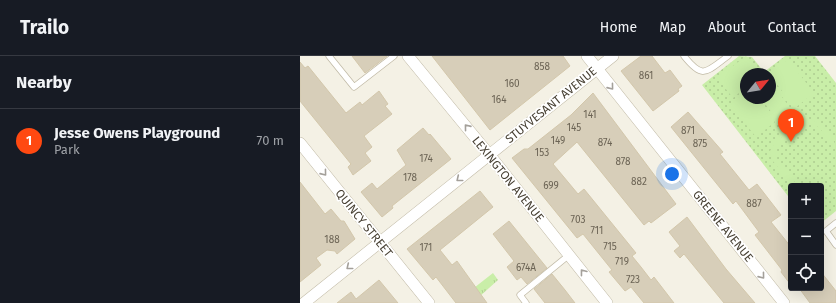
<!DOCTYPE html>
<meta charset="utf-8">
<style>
:root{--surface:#171b24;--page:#20242c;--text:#f1f3f6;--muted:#9ea1a6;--line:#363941;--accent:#ff4911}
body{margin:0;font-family:"Fira Sans",sans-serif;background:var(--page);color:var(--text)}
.controls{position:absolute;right:12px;bottom:12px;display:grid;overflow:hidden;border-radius:4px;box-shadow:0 4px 16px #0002}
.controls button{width:36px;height:36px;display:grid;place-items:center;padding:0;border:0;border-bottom:1px solid var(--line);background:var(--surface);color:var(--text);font:20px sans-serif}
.compass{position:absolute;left:440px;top:12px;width:36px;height:36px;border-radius:50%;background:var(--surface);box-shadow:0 4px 16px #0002;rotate:60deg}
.you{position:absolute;left:372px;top:118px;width:14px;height:14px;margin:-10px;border:3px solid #fff;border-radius:50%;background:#1a73e8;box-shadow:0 0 0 6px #1a73e833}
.badge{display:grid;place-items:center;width:26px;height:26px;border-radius:50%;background:var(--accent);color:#fff;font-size:13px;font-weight:700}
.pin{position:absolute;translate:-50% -33px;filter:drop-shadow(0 1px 2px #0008)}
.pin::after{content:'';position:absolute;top:21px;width:14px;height:12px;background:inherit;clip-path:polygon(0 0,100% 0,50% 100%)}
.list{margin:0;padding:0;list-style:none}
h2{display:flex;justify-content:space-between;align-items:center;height:52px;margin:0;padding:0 16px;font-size:17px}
h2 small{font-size:13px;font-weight:400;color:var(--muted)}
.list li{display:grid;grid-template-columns:26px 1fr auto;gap:12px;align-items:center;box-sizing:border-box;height:64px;padding:0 16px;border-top:1px solid var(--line)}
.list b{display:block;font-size:15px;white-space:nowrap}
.list p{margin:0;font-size:13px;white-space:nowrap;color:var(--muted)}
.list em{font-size:13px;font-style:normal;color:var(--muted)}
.icon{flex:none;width:22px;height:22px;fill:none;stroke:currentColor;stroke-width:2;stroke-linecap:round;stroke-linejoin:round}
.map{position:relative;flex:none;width:536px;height:247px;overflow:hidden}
header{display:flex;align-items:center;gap:24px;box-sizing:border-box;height:56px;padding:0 20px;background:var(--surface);border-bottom:1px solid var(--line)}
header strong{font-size:19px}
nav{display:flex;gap:22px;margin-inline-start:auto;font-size:14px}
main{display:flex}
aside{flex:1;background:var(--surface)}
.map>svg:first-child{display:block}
</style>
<header>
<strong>Trailo</strong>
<nav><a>Home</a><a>Map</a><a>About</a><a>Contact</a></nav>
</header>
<main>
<aside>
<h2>Nearby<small></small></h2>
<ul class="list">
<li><span class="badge">1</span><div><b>Jesse Owens Playground</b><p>Park</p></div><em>70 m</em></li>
</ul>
</aside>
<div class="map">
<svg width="536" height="247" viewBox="0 0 536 247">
<defs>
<pattern id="grass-tufts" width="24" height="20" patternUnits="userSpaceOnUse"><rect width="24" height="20" fill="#c9eea8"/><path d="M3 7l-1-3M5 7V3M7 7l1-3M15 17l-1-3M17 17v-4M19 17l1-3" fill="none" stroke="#aecd91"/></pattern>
<pattern id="park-dots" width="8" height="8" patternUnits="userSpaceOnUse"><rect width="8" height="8" fill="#c9eea8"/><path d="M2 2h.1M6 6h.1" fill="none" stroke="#aecd91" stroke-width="1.8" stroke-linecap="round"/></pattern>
</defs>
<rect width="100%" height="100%" fill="#f4f1e5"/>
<polygon fill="url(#grass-tufts)" points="193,217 198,224 179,241 156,246"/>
<path fill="url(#park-dots)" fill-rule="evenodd" d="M439,0L452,1L464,16L485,0H515L536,27V155L521,167V130H491V144L402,29ZM446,18H470V42H446Z"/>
<g fill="#c9eea8">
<polygon points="446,0 461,18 446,18 446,31 433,42 417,22"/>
<polygon points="488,3 514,37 495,52 469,18"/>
<polygon points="470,25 491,53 477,64 461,42 470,42"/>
<polygon points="446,36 446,42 455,42 475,66 456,81 430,49"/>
<path d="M506,63C520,63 536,81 536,94C530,87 522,71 513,68C506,66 481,85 477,91C475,94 475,97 475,100L498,130H493L472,104L470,95L475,86Z"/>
</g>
<g fill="#d7ceb9" stroke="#d3c7ab">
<polygon points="52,0 87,0 65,17"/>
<polygon points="132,0 263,0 270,10 190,74"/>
<polygon points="341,0 352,0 365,17 370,14 382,30 378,33 379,35 353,55 321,15"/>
<polygon points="0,6 5,12 8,10 46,57 60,46 62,49 79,35 88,48 85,50 92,58 64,80 72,91 65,97 71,105 53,119 48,111 51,108 0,45"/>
<polygon points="293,37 376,148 351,167 349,165 344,169 277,86 253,108 278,138 284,133 336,197 332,200 341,211 351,224 354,221 374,247 344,247 331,231 325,235 309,216 312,214 283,178 277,182 212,102 224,93 228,93 271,59"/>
<polygon points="388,56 423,96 420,98 449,134 457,128 481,159 471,166 491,191 491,229 481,216 482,214 455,179 459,176 436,145 433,148 371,71"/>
<polygon points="123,72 129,79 130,78 151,103 92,150 93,152 82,161 61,136 72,127 77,133 106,109 97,94"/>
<polygon points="0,126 25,158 31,153 41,165 44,165 55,183 37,198 35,195 27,194 16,202 21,209 0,226"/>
<polygon points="180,135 193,151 140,194 152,209 157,205 187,247 156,247 136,221 133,224 107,193"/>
<polygon points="387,161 426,213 455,247 424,247 384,198 380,202 374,195 380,190 369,176"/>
<polygon points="209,165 247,212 227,228 221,221 217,224 207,211 214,205 193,178"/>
<polygon points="521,216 536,235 536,247 510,247 499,232 521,232"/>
<polygon points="252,218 265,234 275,247 245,247 234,233"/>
<polygon points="79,224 98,247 37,247 51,236 56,243"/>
</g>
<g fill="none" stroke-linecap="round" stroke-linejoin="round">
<defs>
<g id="service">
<polyline points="29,0 54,31 94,0"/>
<path d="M384,0C403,24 406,16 428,0"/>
<polyline points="536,167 526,175 536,189"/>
<polyline points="226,247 220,239 269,199"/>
</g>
<g id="minor">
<polyline points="108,0 196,107 307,247"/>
<polyline points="287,0 484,247"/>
<polyline points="0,87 129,247"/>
<polyline points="4,247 313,0"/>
</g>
</defs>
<use href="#service" stroke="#c1baa6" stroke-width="7"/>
<use href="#minor" stroke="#c1baa6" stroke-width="12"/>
<use href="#service" stroke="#fff" stroke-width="5.5"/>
<use href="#minor" stroke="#fff" stroke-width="11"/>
</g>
<defs><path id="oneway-chevron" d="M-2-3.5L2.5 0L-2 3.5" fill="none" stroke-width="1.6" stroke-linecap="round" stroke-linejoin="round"/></defs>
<g stroke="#a4a09a">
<use href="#oneway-chevron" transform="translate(311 31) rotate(51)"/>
<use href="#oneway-chevron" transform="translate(167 71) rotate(-129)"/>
<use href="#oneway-chevron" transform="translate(24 117) rotate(51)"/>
<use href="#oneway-chevron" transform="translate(159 123) rotate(141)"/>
<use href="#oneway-chevron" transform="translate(49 211) rotate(141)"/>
<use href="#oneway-chevron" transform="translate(283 216) rotate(-128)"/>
<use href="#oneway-chevron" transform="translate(462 220) rotate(51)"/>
</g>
<g text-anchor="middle" stroke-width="3.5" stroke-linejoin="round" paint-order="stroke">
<g font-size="10" fill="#6c6455">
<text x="242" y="14">858</text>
<text x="346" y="23">861</text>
<text x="212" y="31">160</text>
<text x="199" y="47">164</text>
<text x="290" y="62">141</text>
<text x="274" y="75">145</text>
<text x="388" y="78">871</text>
<text x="258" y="88">149</text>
<text x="305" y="90">874</text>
<text x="400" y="91">875</text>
<text x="242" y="100">153</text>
<text x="126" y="106">174</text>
<text x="323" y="109">878</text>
<text x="110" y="125">178</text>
<text x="339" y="129">882</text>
<text x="251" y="133">699</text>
<text x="454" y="151">887</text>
<text x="278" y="167">703</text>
<text x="297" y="178">711</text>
<text x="32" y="187">188</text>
<text x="310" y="194">715</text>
<text x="126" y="195">171</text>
<text x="322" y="209">719</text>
<text x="226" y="215">674A</text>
<text x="333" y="227">723</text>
</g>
<g font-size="12" fill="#484134" stroke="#fff">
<text transform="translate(251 49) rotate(-39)" y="4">STUYVESANT AVENUE</text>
<text transform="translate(208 123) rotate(51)" y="4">LEXINGTON AVENUE</text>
<text transform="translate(64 167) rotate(51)" y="4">QUINCY STREET</text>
<text transform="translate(423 170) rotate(51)" y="4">GREENE AVENUE</text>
</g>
</g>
</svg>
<div class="controls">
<button>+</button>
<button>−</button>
<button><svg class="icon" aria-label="locate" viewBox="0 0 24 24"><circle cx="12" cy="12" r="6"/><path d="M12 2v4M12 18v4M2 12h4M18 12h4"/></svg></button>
</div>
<svg class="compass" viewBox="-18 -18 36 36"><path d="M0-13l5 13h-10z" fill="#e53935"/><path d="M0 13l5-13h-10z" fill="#9ea1a6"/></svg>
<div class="you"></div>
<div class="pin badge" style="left:491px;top:86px">1</div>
</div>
</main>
